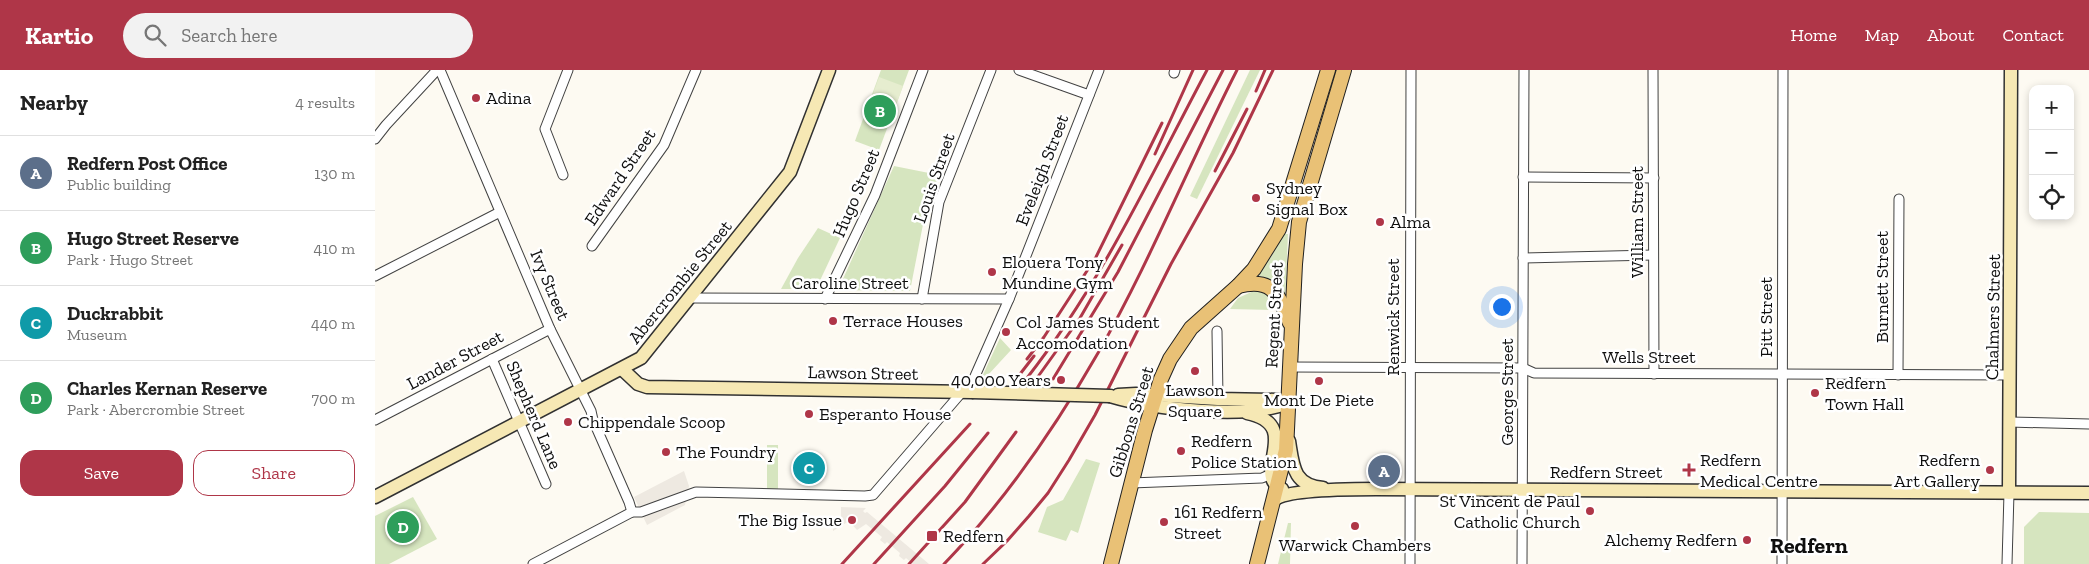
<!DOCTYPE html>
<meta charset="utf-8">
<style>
:root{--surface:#fff;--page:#f2f2f2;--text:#222;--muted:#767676;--line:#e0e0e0;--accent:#af3648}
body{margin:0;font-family:"Zilla Slab",serif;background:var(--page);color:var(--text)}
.controls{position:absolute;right:15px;top:15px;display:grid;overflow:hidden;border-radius:10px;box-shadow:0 2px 8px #0003}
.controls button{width:45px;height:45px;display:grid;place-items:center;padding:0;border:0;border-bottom:1px solid var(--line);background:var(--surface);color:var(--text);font:25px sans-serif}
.you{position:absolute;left:1126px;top:236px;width:18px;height:18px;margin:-12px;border:4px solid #fff;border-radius:50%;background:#1a73e8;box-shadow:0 0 0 8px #1a73e833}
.badge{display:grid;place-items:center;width:32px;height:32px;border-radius:50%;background:var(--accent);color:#fff;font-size:16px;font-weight:700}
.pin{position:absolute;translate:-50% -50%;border:2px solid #fff;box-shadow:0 1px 5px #0006}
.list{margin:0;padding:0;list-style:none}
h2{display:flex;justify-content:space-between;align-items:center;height:65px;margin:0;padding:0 20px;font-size:21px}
h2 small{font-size:16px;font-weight:400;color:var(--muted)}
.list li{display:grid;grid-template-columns:32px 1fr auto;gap:15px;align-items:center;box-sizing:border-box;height:75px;padding:0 20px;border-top:1px solid var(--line)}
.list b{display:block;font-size:19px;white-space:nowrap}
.list p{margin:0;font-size:16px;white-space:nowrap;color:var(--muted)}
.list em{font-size:16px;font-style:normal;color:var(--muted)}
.actions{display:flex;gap:10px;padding:15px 20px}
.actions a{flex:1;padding:11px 0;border:1px solid var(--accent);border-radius:15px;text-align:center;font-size:18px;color:var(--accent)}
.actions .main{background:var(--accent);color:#fff}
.icon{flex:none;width:28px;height:28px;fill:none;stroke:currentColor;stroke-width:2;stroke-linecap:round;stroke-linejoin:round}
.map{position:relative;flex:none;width:1714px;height:494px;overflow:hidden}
header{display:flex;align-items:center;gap:30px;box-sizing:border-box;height:70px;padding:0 25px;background:var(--accent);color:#fff}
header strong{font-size:24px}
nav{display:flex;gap:28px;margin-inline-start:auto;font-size:18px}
.search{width:350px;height:45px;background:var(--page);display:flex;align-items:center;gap:12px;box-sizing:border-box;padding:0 18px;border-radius:28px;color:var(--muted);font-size:19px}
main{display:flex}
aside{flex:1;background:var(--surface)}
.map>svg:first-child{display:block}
</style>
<header>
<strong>Kartio</strong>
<div class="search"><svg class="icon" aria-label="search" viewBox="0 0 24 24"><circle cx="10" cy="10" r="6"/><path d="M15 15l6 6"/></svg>Search here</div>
<nav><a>Home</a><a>Map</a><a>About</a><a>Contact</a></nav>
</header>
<main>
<aside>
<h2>Nearby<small>4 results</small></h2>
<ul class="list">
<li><span class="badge" style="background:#5c6f8a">A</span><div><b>Redfern Post Office</b><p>Public building</p></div><em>130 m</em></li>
<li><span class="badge" style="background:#2e9e5b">B</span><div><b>Hugo Street Reserve</b><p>Park · Hugo Street</p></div><em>410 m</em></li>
<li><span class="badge" style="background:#0f9aa8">C</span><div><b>Duckrabbit</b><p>Museum</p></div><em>440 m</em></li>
<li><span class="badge" style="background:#2e9e5b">D</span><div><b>Charles Kernan Reserve</b><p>Park · Abercrombie Street</p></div><em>700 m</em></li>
</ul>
<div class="actions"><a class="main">Save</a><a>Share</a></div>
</aside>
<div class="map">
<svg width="1714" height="494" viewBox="0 0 1714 494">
<rect width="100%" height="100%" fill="#fdfaf2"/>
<g fill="#d6e5bf">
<polygon points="506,0 534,0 504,80 480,71"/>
<polygon points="875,0 885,0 822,129 815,126"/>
<polygon points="519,96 564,105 552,134 535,221 463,220"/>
<polygon points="443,158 465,168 441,219 406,219 423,188"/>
<path d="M909,164H913L910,231C902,218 897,208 881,205L896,187Z"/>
<path d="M881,220C893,220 898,230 902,240L855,239L863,228Z"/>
<polygon points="625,268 636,280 613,305 613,309 606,309"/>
<rect x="392" y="375" width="11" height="44"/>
<polygon points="711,389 725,393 703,463 696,460 691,471 663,462 672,437 688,430"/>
<polygon points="38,427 62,469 14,494 0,494 0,446"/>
<polygon points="1664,442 1714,443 1714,494 1649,494 1649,457"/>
<polygon points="913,453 916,453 915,494 903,494"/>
</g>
<polygon fill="#e6edcf" points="504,7 528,16 514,55 490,46"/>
<g fill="#eee9e1">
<polygon points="309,401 314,416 310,435 272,455 259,427"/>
<polygon points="466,437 491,438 488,441 490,443 492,442 554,494 538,494 531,488 529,490 524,486 525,483 512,472 510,474 505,470 507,467 491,454 482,460 474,451 458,461 457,449 466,449"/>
</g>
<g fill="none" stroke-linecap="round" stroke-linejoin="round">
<defs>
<g id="street">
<polyline points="65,0 175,259 216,341 218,350 254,432 257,442"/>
<polyline points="644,0 714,25"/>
<polyline points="1278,0 1279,304"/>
<polyline points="799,3 800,0"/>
<polyline points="0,69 11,55 62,0"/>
<polyline points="188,105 170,59 193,0"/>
<polyline points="1148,107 1279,108"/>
<polyline points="217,176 289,75 321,0"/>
<polyline points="1148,188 1278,185"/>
<polyline points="0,206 125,142"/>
<polyline points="315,228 634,229"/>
<polyline points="450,229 500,125 548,0"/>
<polyline points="547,229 564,132 616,0"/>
<polyline points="842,261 843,329"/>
<polyline points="117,289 171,414"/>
<polyline points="914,297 1148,298 1159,303 1635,305"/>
<polyline points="1523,305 1524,129"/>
<polyline points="593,322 634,229 724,0"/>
<polyline points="0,350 175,259"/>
<polyline points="1634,352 1714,354"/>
<polyline points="756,413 887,408 896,404"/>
<polyline points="158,494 257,442 266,442 321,422 490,426 498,425 587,322"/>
<polyline points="1035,494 1036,0"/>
<polyline points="1147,494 1149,0"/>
<polyline points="1407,494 1408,0"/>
<polyline points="1632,494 1634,423"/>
</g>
<g id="secondary">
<polyline points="247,299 263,314 272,317 597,322"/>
<polyline points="743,325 761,324 843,329 903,330"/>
<path d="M735,326C779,339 870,350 913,333"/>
<path d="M872,343C930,355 875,404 907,419"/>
<path d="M914,371C918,396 918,415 948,418"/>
<polyline points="1634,423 1636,0"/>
<polyline points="0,427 266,288 415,102 454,0"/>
<path d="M899,430C912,419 981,419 1001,419L1714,423"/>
</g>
<g id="primary">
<path d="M863,216C899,207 903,225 915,253"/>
<polyline points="736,494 770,360 786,309 795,289 816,258 863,216 879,199 904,159 953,0"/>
<polyline points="882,494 911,380 920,194 924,152 969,0"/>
</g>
</defs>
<use href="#street" stroke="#424242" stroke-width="11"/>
<use href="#secondary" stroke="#313131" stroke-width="15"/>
<use href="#primary" stroke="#202020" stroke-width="16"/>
<use href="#street" stroke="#fff" stroke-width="9"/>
<use href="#secondary" stroke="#f6e8b4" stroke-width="12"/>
<use href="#primary" stroke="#e9c176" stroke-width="14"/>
<g stroke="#af3648" stroke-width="3">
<polyline points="881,21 890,0"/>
<polyline points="780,84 818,0"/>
<polyline points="840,101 872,39"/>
<polyline points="652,289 669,267 721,187 787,53"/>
<polyline points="642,308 659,286"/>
<path d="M652,308C726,214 776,105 832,0"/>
<polyline points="662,308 705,248 747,175"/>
<polyline points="678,309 743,202 848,0"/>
<polyline points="467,494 595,354"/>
<polyline points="499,494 570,416 613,363"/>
<polyline points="534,494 590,432 641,362"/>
<path d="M569,494C629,432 680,358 723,283C775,192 814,94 862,0"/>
<polyline points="608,494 632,471 654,446 673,423 694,390 720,345 796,194 858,83 898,0"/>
</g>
<defs>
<polyline id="secondary-bridge" points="597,322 735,326"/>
</defs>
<use href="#secondary-bridge" stroke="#313131" stroke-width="15" stroke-linecap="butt"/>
<use href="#secondary-bridge" stroke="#f6e8b4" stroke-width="12"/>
</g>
<g fill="#af3648" stroke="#fff" stroke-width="2">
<circle cx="101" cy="28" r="5"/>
<circle cx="881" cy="128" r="5"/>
<circle cx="1005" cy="152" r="5"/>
<circle cx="617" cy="202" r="5"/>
<circle cx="458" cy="251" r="5"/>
<circle cx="631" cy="262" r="5"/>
<circle cx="820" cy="301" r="5"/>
<circle cx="686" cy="310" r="5"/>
<circle cx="944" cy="311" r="5"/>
<circle cx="1440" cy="323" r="5"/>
<circle cx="434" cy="344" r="5"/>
<circle cx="193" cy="352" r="5"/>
<circle cx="806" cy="381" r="5"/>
<circle cx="291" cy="382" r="5"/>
<path d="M1311.5 392.5h5v5h5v5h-5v5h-5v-5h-5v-5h5z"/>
<circle cx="1615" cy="400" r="5"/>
<circle cx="1215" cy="441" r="5"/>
<circle cx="477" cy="450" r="5"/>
<circle cx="789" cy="452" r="5"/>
<circle cx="980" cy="456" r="5"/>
<rect x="551" y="460" width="12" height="12" rx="2.5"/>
<circle cx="1372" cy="470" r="5"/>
</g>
<g text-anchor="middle" stroke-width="5" stroke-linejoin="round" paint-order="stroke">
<g font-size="18" fill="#0f0f0f" stroke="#fff" text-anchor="start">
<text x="111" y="34">Adina</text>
<text x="891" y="124">Sydney<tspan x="891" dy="21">Signal Box</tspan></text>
<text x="1015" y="158">Alma</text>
<text x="627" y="198">Elouera Tony<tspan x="627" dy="21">Mundine Gym</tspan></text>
<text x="468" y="257">Terrace Houses</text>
<text x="641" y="258">Col James Student<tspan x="641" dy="21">Accomodation</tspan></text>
<text x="676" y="316" text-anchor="end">40,000 Years</text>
<text x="1450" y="319">Redfern<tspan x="1450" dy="21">Town Hall</tspan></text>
<text x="820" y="326" text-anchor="middle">Lawson<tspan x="820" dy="21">Square</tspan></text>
<text x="944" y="336" text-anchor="middle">Mont De Piete</text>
<text x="444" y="350">Esperanto House</text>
<text x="203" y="358">Chippendale Scoop</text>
<text x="816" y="377">Redfern<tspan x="816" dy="21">Police Station</tspan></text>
<text x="301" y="388">The Foundry</text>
<text x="1325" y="396">Redfern<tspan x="1325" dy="21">Medical Centre</tspan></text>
<text x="1605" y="396" text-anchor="end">Redfern<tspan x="1605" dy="21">Art Gallery</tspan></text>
<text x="1205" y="437" text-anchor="end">St Vincent de Paul<tspan x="1205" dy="21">Catholic Church</tspan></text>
<text x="799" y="448">161 Redfern<tspan x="799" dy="21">Street</tspan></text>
<text x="467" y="456" text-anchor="end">The Big Issue</text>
<text x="568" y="472">Redfern</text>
<text x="1362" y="476" text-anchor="end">Alchemy Redfern</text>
<text x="980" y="481" text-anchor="middle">Warwick Chambers</text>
</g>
<g font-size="18" fill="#0f0f0f" stroke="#fff">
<text transform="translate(667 100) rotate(-69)" y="6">Eveleigh Street</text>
<text transform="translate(245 107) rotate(-56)" y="6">Edward Street</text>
<text transform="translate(559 108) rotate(-71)" y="6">Louis Street</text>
<text transform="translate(481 123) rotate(-67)" y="6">Hugo Street</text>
<text transform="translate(1262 152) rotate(-90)" y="6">William Street</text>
<text transform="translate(305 212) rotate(-51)" y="6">Abercrombie Street</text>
<text x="475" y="219">Caroline Street</text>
<text transform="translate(175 215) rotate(67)" y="6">Ivy Street</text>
<text transform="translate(1507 217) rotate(-90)" y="6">Burnett Street</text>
<text transform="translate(899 245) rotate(-87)" y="6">Regent Street</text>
<text transform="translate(1018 247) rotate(-90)" y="6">Renwick Street</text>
<text transform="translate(1391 247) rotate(-90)" y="6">Pitt Street</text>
<text transform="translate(1618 247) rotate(-89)" y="6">Chalmers Street</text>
<text x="1274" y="293">Wells Street</text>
<text transform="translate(80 290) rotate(-28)" y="6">Lander Street</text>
<text transform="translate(488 303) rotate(1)" y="6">Lawson Street</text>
<text transform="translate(1132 322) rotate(-90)" y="6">George Street</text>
<text transform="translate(159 345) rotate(67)" y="6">Shepherd Lane</text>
<text transform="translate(756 352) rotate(-73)" y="6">Gibbons Street</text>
<text x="1231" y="408">Redfern Street</text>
</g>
<g font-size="22" font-weight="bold" fill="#0f0f0f" stroke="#fff">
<text x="1434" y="483">Redfern</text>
</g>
</g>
</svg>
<div class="controls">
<button>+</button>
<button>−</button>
<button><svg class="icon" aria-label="locate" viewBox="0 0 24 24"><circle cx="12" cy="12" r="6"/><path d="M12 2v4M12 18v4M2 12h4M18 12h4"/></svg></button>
</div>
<div class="you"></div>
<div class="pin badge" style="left:1009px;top:401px;background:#5c6f8a">A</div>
<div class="pin badge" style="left:505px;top:41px;background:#2e9e5b">B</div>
<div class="pin badge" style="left:434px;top:398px;background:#0f9aa8">C</div>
<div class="pin badge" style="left:28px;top:457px;background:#2e9e5b">D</div>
</div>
</main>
